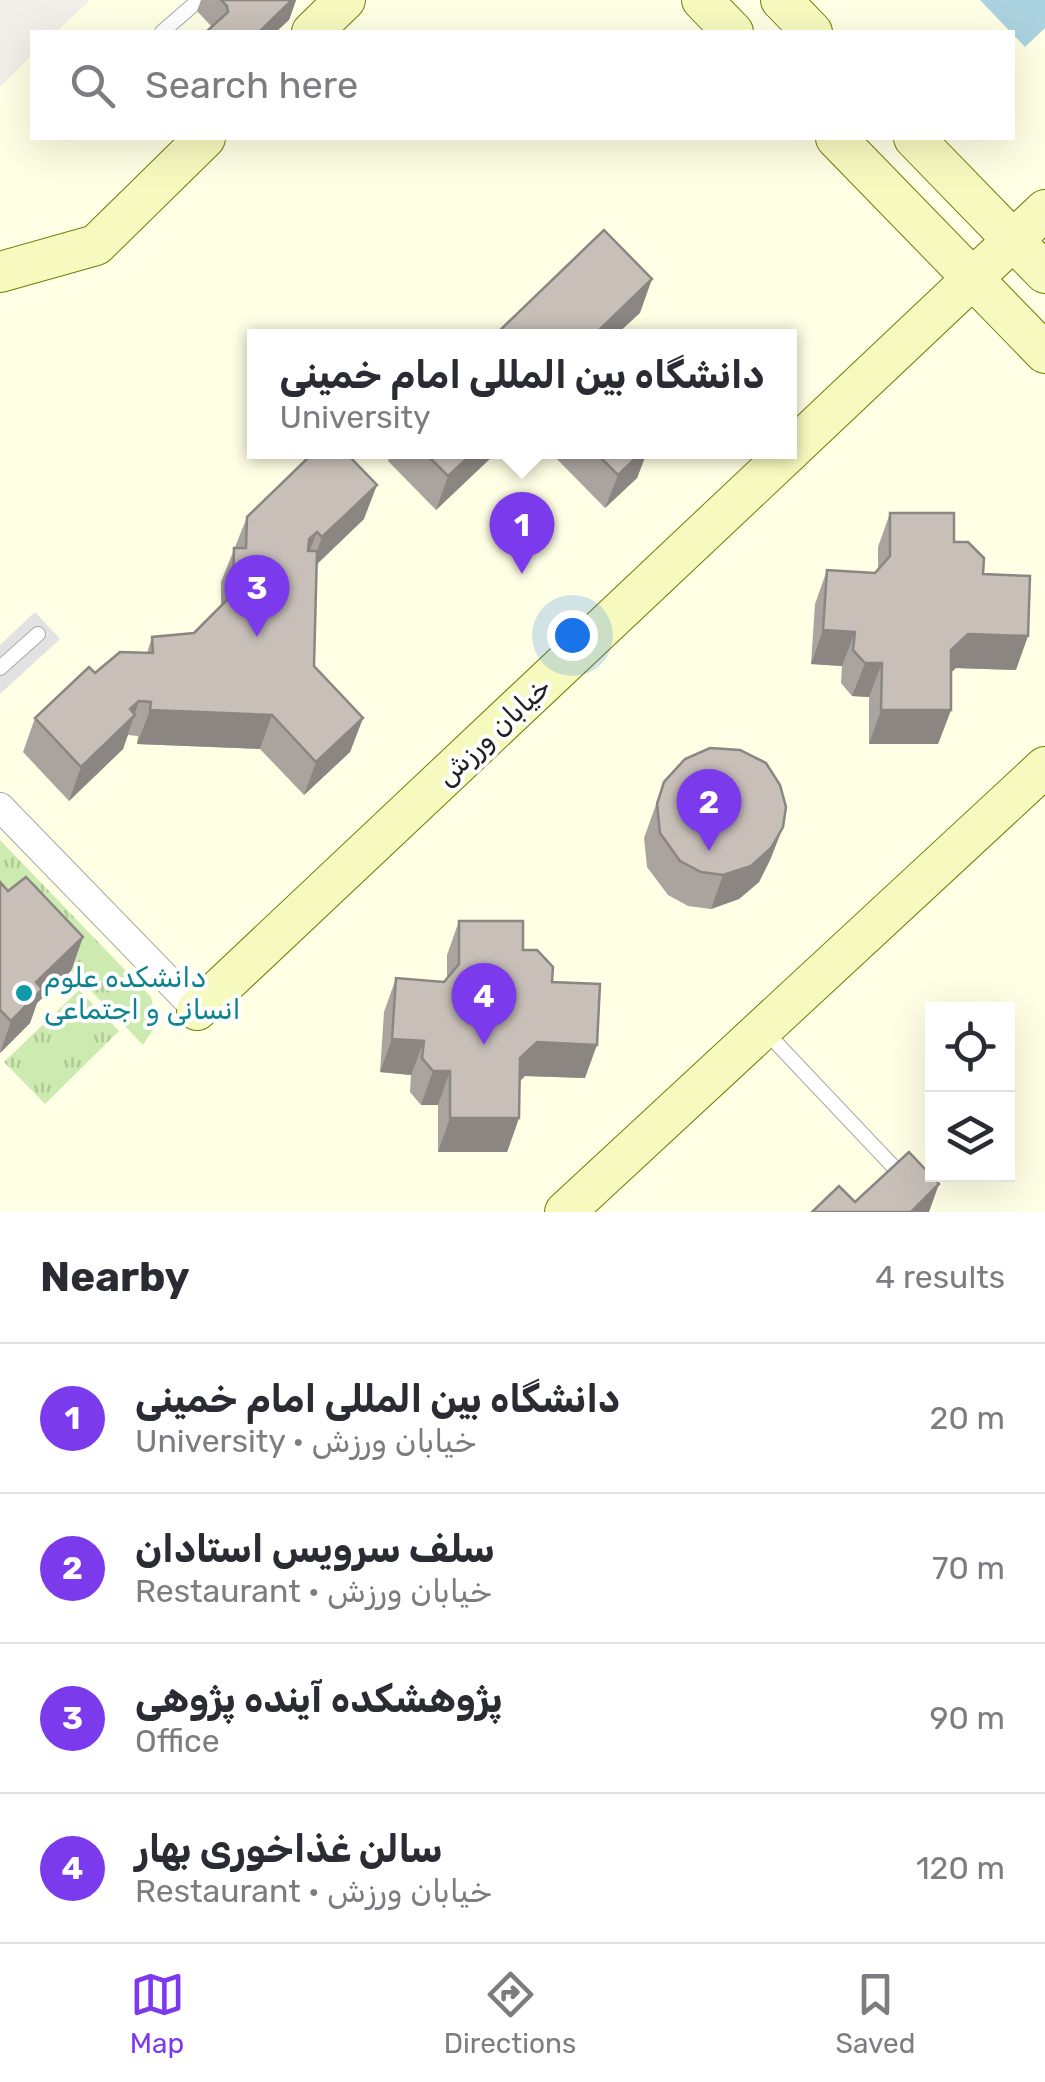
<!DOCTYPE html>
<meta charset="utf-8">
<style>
:root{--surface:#fff;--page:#f2f2f3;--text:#2b2b33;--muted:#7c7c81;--line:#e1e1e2;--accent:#7c3aed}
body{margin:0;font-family:Rubik,Vazirmatn,sans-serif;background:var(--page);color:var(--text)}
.controls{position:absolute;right:30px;bottom:30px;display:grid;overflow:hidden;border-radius:0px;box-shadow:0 10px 40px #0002}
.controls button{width:90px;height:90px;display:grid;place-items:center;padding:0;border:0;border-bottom:2px solid var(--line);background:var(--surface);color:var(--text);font:50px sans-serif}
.you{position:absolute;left:572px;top:635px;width:35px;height:35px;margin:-25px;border:8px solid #fff;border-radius:50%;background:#1a73e8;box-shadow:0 0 0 15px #1a73e833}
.badge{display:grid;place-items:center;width:65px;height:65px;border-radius:50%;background:var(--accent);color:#fff;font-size:32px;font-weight:700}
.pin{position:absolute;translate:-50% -82px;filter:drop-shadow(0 2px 5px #0008)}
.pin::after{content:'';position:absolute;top:52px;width:35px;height:30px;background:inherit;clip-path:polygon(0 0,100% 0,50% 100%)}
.popup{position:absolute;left:247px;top:329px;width:550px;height:130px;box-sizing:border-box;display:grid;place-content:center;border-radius:0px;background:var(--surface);filter:drop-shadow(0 2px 8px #0005);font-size:32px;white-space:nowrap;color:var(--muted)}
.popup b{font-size:38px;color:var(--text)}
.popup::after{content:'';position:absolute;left:50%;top:100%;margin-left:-20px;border:20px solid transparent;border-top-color:var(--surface)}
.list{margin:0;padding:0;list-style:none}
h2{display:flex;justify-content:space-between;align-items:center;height:130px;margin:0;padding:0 40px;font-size:42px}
h2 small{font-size:32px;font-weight:400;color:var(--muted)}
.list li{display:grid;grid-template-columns:65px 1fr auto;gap:30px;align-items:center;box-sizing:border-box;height:150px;padding:0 40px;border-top:2px solid var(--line)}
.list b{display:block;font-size:38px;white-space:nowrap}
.list p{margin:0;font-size:32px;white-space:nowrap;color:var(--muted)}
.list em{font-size:32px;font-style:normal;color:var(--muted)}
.icon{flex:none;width:55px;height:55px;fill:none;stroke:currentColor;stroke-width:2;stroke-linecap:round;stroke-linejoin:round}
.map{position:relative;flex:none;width:1045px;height:1212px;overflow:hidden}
.search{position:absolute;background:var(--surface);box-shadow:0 10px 40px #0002;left:30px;right:30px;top:30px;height:110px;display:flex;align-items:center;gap:25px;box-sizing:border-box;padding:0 35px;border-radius:0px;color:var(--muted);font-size:38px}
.sheet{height:730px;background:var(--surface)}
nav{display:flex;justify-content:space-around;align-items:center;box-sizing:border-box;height:140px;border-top:2px solid var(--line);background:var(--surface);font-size:28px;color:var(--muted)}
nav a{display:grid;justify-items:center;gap:5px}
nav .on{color:var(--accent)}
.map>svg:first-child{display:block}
</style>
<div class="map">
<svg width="1045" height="1212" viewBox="0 0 1045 1212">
<defs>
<pattern id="grass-tufts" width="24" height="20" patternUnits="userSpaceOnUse" patternTransform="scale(2.5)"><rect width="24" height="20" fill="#cdebb0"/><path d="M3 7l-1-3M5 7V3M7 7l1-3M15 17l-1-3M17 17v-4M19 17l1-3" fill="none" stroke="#b0c997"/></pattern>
</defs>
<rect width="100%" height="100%" fill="#f2efe9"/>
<path fill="#ffffe5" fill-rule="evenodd" d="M90,0H1045V1212H0V87L32,55V138H1012V32H56ZM255,336H790V452H255ZM932,1009H1008V1174H932Z"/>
<g fill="url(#grass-tufts)">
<polygon points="0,840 151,997 157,1023 143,1045 0,896"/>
<polygon points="79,990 119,1031 45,1104 4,1062"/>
</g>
<polygon fill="#e2e2e2" points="35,612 60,639 0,694 0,645"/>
<polygon fill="#aad3df" points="980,0 1045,0 1045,28 1025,47"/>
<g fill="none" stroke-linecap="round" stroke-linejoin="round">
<defs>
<g id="lane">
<polyline points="162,32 199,0"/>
<polyline points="0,668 38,634"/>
<polyline points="765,1031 905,1179"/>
</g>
<polyline id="street" points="0,807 197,1010"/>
<g id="secondary">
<polyline points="702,0 733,32"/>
<polyline points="781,0 812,32"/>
<polyline points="312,32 345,0"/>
<polyline points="836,138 1045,353"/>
<polyline points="914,138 1045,273"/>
<polyline points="0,272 96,245 205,138"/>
<polyline points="790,451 1045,210"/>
<polyline points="197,1010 789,452"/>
<polyline points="565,1212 1045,767"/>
</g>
</defs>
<use href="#lane" stroke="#a9a9a9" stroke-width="16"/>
<use href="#street" stroke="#a9a9a9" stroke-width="30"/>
<use href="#secondary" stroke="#707d05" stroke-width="42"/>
<use href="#lane" stroke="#fff" stroke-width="14"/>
<use href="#street" stroke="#fff" stroke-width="28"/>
<use href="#secondary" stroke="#f7fabf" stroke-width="40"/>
</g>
<g fill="#aba49e">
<polygon points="201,0 296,0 289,20 212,27 197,11"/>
<polygon points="392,452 497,452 436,510 388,461"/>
<polygon points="550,452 647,452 637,478 605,508"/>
<polygon points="890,513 954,542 983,574 1016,670 956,668 951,672 951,710 938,744 869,744 869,697 852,696 841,683 842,666 811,664 815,604 827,570 875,573 878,570 878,547"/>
<polygon points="247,517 364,519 316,564 314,666 363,718 350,752 304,795 260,749 137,744 138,736 128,735 123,749 69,801 23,752 35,718 95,673 147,653 152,637 194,633 221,606 221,582"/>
<polygon points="664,782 783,827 770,860 759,882 739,899 711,909 688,906 668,895 647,867 644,838"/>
<polygon points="0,882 8,891 83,937 71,971 37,1003 30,1023 0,1053"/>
<polygon points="459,921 523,950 552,982 585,1078 525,1076 520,1081 519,1118 507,1152 438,1152 438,1105 421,1105 410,1092 411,1075 380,1072 384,1012 396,978 444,982 447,979 447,955"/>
</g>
<g fill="#8b8681">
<polygon points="292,0 296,0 289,20 276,32 259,32"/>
<polygon points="652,279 640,313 615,336 593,336"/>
<polygon points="474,452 497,452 436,510 448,476"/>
<polygon points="642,452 647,452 637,478 605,508 618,475"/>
<polygon points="377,485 364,519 310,571 322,537"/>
<polygon points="317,532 304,565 309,539"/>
<polygon points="823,630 855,632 842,666 811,664"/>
<polygon points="968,634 1028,636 1016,670 956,668 939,684 951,650"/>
<polygon points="865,663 882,663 869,697 852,696"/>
<polygon points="139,701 123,749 69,801 81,767 130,709"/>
<polygon points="150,710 272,715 260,749 137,744"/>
<polygon points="881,710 951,710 938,744 869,744"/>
<polygon points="363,718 350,752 304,795 316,762"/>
<polygon points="783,827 770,860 759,882 739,899 711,909 723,875"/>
<polygon points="83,937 71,971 37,1003 30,1023 0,1053 11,1021 36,982"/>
<polygon points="392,1039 424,1041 411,1075 380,1072"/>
<polygon points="537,1042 597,1045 585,1078 525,1076 508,1092 520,1058"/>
<polygon points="433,1071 450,1071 438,1105 421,1105"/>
<polygon points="450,1118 519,1118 507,1152 438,1152"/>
<polygon points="939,1184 929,1212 911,1212"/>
</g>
<g fill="#c7bfb8" stroke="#8b8681" stroke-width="2.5">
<polygon points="221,0 292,0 259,32 206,32 228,12 227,6"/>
<polygon points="604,230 652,279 593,336 494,336"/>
<polygon points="314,452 345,452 377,485 322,537 317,532 309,539 308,551 317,551 314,666 363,718 316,762 272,715 150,710 151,702 139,701 130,709 135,715 81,767 35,718 89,667 95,673 120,652 153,653 152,637 194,633 233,594 234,548 246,548 247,517"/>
<polygon points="424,452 474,452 448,476"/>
<polygon points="595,452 642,452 618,475"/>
<polygon points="890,513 954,513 954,542 968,542 984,558 983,574 1030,576 1028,636 968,634 951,650 951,710 881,710 882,663 865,663 853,650 855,632 823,630 827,570 875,573 890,556"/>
<polygon points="710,748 740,750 766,763 780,785 786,807 783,827 771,848 751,866 723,875 701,872 680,861 660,833 657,804 664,782 685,759"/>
<polygon points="26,877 83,937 36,982 42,989 11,1021 0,1010 0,882 8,891"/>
<polygon points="459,921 523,921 523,950 537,950 553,967 552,982 600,984 597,1045 537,1042 520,1058 519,1118 450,1118 450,1071 433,1071 422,1058 424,1041 392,1039 396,978 444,982 459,964"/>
<polygon points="909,1152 939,1184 911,1212 812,1212 839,1186 855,1202"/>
</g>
<circle fill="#0f9aa8" stroke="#fff" stroke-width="4" cx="24" cy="993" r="10"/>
<g text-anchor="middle" stroke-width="8" stroke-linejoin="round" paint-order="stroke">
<g font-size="28" fill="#222" stroke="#fff">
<text transform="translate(493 731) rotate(-43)" y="10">خیابان ورزش</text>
</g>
<g font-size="28" fill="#0d838f" stroke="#fff" text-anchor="start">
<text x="44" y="987">دانشکده علوم<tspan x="44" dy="32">انسانی و اجتماعی</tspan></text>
</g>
</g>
</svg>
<div class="controls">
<button><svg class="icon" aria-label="locate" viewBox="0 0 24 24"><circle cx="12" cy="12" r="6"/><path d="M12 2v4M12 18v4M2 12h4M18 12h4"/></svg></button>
<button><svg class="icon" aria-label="layers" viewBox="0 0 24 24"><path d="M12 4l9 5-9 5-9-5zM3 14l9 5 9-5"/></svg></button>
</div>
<div class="you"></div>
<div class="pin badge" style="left:522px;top:574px">1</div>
<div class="popup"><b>دانشگاه بین المللی امام خمینی</b>University</div>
<div class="pin badge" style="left:709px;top:851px">2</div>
<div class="pin badge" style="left:257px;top:637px">3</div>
<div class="pin badge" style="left:484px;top:1045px">4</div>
<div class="search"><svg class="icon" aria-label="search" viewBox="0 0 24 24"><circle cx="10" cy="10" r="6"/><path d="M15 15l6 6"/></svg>Search here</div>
</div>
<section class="sheet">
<h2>Nearby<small>4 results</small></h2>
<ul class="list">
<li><span class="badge">1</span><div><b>دانشگاه بین المللی امام خمینی</b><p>University · خیابان ورزش</p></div><em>20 m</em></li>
<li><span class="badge">2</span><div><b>سلف سرویس استادان</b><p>Restaurant · خیابان ورزش</p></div><em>70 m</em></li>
<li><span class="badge">3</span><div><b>پژوهشکده آینده پژوهی</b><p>Office</p></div><em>90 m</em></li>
<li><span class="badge">4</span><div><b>سالن غذاخوری بهار</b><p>Restaurant · خیابان ورزش</p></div><em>120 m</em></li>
</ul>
</section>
<nav>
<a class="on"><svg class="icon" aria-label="map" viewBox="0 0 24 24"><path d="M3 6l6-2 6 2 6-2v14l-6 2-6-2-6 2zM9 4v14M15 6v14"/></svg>Map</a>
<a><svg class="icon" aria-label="directions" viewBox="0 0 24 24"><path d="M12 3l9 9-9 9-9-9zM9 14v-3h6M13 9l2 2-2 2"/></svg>Directions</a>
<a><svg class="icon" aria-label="saved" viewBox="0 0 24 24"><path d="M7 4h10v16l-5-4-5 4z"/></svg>Saved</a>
</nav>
